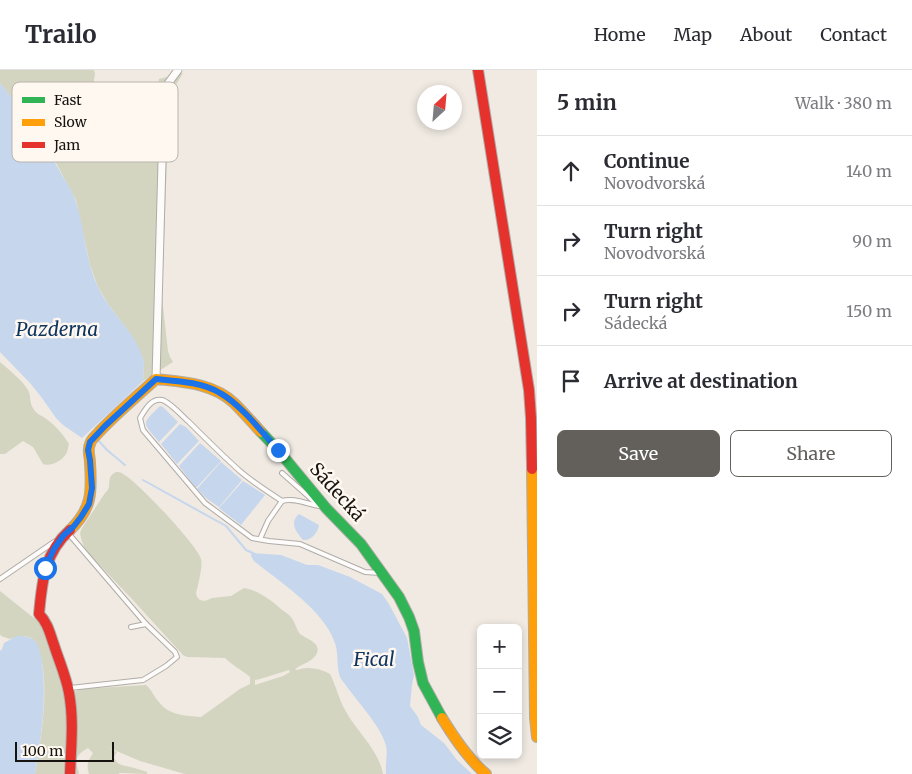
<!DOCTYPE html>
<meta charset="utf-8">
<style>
:root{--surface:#fff;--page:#f2f2f3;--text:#2b2b33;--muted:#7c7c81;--line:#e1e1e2;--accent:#635f5a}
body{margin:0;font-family:Merriweather,serif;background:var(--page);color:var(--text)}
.controls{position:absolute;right:15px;bottom:15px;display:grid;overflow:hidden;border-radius:8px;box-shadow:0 2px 8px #0003}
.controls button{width:45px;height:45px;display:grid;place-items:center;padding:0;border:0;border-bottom:1px solid var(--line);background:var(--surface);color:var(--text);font:25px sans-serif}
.compass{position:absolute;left:417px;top:15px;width:45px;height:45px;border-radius:50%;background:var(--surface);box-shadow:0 2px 8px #0003;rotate:26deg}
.scale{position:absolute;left:15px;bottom:12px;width:99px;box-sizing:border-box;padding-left:5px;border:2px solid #171410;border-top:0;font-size:14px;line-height:18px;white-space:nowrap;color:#171410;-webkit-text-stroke:4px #fff8f1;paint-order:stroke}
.stop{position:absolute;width:15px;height:15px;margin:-11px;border:4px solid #1a73e8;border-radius:50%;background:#fff}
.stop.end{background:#1a73e8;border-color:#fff;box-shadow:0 1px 5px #0008}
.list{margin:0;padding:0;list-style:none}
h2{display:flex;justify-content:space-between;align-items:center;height:65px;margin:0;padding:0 20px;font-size:21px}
h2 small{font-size:16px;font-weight:400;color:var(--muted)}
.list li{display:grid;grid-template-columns:32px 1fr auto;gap:15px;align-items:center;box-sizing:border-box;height:70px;padding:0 20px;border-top:1px solid var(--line)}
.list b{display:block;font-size:19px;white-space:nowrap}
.list p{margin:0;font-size:16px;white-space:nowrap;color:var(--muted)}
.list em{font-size:16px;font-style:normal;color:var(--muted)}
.actions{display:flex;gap:10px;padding:15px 20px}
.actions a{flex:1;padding:11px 0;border:1px solid var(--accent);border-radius:8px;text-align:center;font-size:18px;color:var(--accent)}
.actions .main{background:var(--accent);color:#fff}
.icon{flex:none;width:28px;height:28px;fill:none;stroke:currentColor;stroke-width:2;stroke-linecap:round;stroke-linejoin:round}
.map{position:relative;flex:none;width:537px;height:704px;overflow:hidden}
header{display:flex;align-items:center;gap:30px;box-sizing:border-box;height:70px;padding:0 25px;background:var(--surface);border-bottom:1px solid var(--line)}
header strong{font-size:24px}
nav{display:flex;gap:28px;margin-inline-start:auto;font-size:18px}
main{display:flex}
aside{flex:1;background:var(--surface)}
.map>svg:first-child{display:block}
</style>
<header>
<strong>Trailo</strong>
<nav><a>Home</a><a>Map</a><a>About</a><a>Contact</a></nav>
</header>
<main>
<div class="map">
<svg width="537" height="704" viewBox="0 0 537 704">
<rect width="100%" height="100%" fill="#f0eae3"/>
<g fill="#d3d5c0" fill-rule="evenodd">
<polygon points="0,0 94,0 95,4 90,34 152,52 159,9 183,3 177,13 174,25 168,61 162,228 168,281 170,287 173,292 143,311 144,296 143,288 137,276 127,259 108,234 98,217 90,195 76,130 55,91 30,51 0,13"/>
<path d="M0,292C8,299 23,311 28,320C32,327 28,333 35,341C38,345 41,345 45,348C54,354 63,364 69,374C68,376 68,380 67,382C64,390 51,397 43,394L33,377L23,371L5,384H0Z"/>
<path d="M116,402C118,402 121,402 123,404C136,410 198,476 201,489C203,495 198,516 196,523L197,527L200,530L205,531L212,528L231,526L244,518C259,521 270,529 281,539C284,541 288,544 290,546C295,551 296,559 300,564C306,569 321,572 317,583C314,591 302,594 295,599L297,600C307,596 320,598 330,604C336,616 339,629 345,640C356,661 379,680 383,704H185L140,691L107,677L117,682L114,687C117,696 123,695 130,697C136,698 141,700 147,702V704L120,703L118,704H89C86,694 88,691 93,683L88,678C76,685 74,689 79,703L78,704H72L73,625L75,622L80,619L146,615C152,620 154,627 159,632C168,645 186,646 201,647L240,619L250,614V607C242,600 233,596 225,588L187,587L183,585L131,528L90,485L84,477L81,468L80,463L82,458L105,423C114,416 104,408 116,402ZM289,600L290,602L283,606L255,615V610L260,609Z"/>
<path d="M0,521L45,557L66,627L68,704H35C41,670 51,610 38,578C38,577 36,572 35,571C28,564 18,566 10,569L1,566L0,564Z"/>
</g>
<g fill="#c5d6ed">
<path d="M0,13C24,42 44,72 62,105C67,113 73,122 76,132C85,160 85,190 98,217C109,242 135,261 143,288C145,295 143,303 143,311L82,368L63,355L56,348L42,328L30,313L0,282Z"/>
<path d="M160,336L163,337L178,352L159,372C142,351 141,355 160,336Z"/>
<polygon points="180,354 186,357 199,371 177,394 161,374"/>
<polygon points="200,373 221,391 197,417 195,417 179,396"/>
<polygon points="221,392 242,410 219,437 206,428 197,419"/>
<polygon points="243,411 265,425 241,455 219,438"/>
<path d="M299,444L319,455C318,463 311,471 303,470C296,461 289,453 299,444Z"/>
<path d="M252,483L281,485L307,495H318L350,507L382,524L389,534L407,568L414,605L412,614L410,636L418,647L421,655L444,673L457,690L472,704H386C385,695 388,685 386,676C382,656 352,626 340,607C336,596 339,584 335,573C324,540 280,512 254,491L251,486Z"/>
<path d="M17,566C23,566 29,566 35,571C39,575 41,586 42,592C47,629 41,668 35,704H0V581L2,579L4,573Z"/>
</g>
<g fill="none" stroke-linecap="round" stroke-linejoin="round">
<g stroke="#c5d6ed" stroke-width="2">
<polyline points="98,370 107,380 125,395"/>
<polyline points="143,410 226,456 246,480 255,484"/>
<polyline points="39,682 45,683 64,684"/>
</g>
<defs>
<g id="lane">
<polyline points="282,403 317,434"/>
<path d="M320,436C309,435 294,427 282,431C268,422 254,413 241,402C223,386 206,369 189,352C182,346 170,332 162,330C151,328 145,340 140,348L143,360L205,433L252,468L269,471L300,474L365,502L380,503"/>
<polyline points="68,463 146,554 175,582 177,587 166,596 143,610 70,618"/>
<polyline points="260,469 268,451 282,431"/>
<polyline points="0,509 54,472"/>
<polyline points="131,557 146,554"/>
</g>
<polyline id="street" points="156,309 164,19 178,0"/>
<polyline id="fast" points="261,362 278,380 326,438 361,474 399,527 409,547 414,561 418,592 423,613 442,648"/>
<g id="slow">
<polyline points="532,399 535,648 537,667"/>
<path d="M70,460C92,439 92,422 90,393C90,386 87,380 90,374C91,369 96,366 99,362C117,343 137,326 156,309C183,312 213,313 234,333C243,342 252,352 261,362"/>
<path d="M442,648C453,666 469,690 486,704"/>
</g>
<g id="jam">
<polyline points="478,0 529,320 531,348 532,399"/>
<path d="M70,460C44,483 42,512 39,544C48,553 50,564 54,575C59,591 66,606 69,623C74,650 71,677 70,704"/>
</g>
</defs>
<use href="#lane" stroke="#b0aca7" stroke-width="6"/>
<use href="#street" stroke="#b0aca7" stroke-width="9"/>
<use href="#fast" stroke="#b0aca7" stroke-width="12"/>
<use href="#slow" stroke="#b0aca7" stroke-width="12"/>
<use href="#jam" stroke="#b0aca7" stroke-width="12"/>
<use href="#lane" stroke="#fdfcfb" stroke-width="4"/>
<use href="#street" stroke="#fdfcfb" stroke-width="7"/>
<use href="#fast" stroke="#30b455" stroke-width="10"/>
<use href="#slow" stroke="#ff9f0a" stroke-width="10"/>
<use href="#jam" stroke="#e5322d" stroke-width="10"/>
</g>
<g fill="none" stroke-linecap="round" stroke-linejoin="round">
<path stroke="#1a73e8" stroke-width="6" d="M45,498L54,479L63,466L74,456L81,447L89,434L92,418L90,390L88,380L90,372L105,356L156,309C177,311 202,312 220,323C240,334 262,362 278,380"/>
</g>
<g text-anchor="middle" stroke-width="5" stroke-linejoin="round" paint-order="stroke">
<g font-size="18" fill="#171410" stroke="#fff8f1">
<text transform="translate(337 422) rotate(48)" y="6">Sádecká</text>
</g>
<g font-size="19" font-style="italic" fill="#0e3560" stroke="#fff8f1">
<text x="57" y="266">Pazderna</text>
<text x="374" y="596">Fical</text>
</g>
</g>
<rect x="12" y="12" width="166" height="80" rx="8" fill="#fff8f1" stroke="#b9b4ae" stroke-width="1"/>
<rect x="22" y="27" width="23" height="6" fill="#30b455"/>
<rect x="22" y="49" width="23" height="7" fill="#ff9f0a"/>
<rect x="22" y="72" width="23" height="6" fill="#e5322d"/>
<g font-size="14" fill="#171410">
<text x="54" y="35">Fast</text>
<text x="54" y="57">Slow</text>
<text x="54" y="80">Jam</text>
</g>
</svg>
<div class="controls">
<button>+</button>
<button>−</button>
<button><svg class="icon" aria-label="layers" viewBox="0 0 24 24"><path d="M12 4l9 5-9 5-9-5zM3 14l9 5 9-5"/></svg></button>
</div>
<svg class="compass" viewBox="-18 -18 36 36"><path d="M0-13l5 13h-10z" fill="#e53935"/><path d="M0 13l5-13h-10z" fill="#7c7c81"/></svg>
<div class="scale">100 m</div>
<div class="stop" style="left:45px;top:498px"></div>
<div class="stop end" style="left:278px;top:380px"></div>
</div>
<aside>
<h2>5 min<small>Walk · 380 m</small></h2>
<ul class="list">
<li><svg class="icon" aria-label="ahead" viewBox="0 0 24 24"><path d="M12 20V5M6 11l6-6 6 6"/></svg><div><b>Continue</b><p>Novodvorská</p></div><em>140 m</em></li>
<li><svg class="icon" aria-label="right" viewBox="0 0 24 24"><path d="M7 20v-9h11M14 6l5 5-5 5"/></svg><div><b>Turn right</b><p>Novodvorská</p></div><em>90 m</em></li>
<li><svg class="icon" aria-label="right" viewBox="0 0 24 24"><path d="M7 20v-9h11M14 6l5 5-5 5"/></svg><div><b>Turn right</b><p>Sádecká</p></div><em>150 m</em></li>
<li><svg class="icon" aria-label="arrive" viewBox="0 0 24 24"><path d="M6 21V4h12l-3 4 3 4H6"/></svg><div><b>Arrive at destination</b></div></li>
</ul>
<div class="actions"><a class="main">Save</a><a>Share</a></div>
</aside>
</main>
